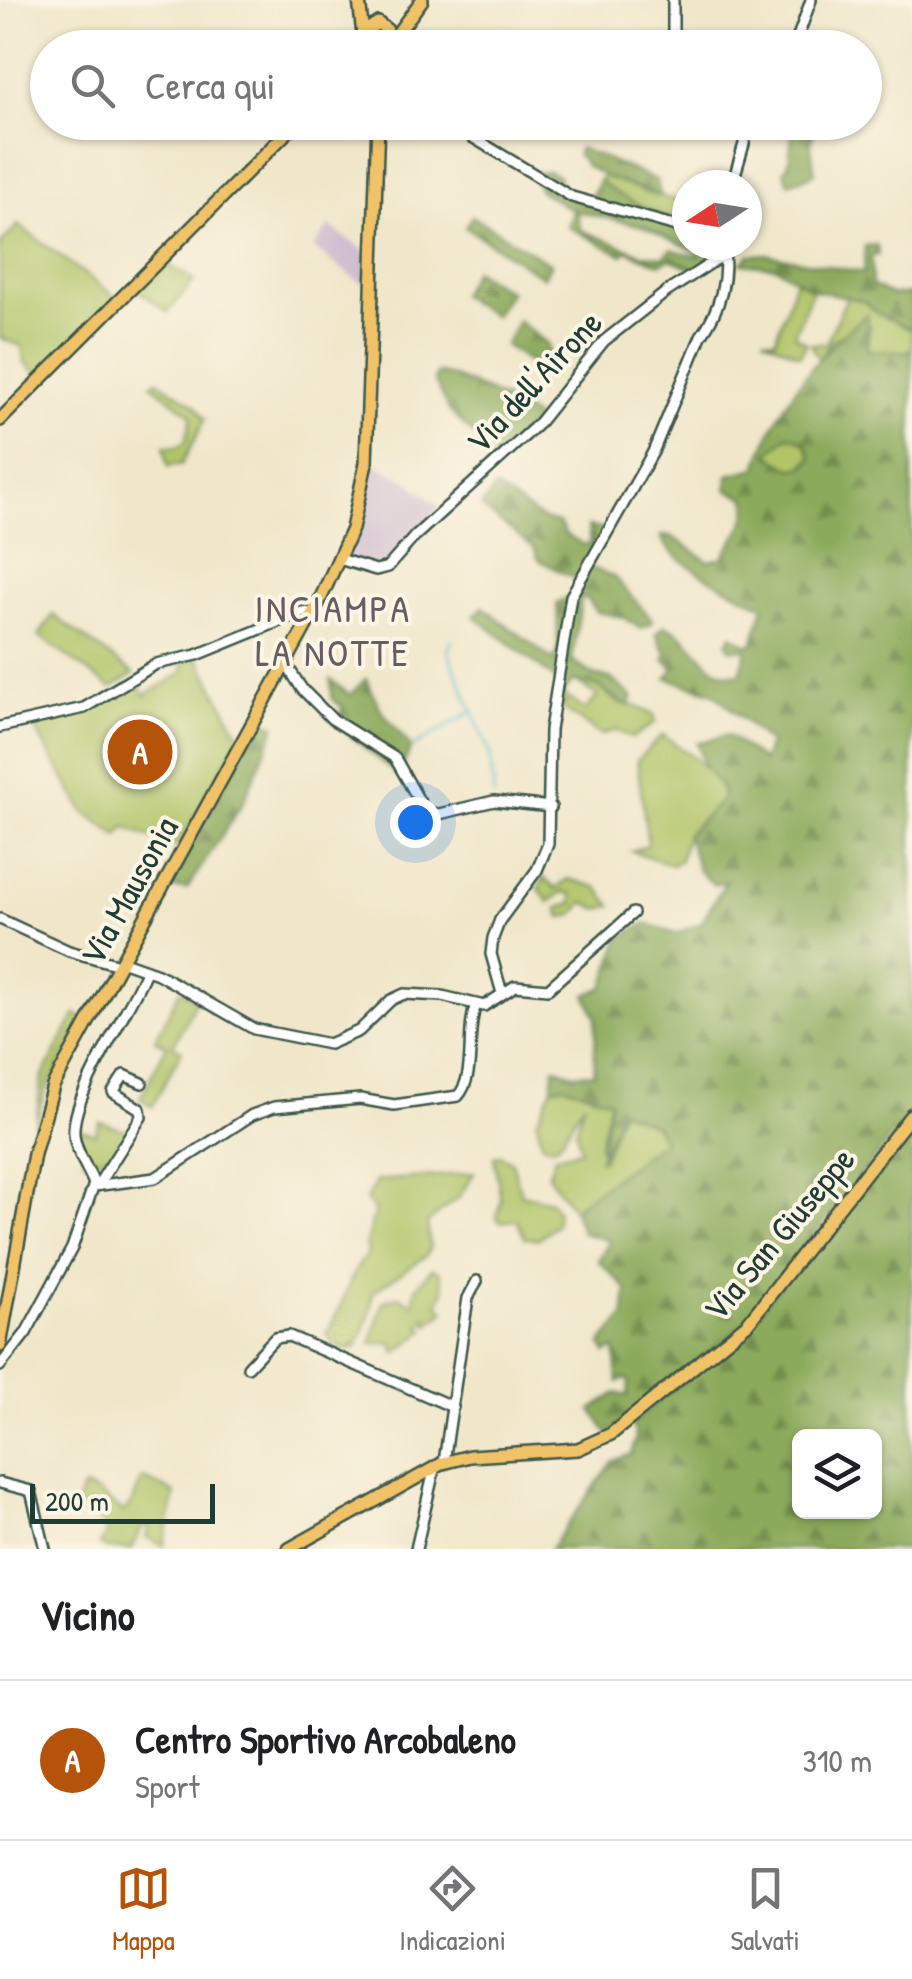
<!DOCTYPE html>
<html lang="it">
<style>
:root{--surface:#fff;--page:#f6f6f6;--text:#202124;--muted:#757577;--line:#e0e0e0;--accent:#b45309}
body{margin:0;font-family:"Patrick Hand",sans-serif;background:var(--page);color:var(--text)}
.controls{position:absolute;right:30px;bottom:30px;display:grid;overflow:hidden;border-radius:15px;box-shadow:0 2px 8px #0004}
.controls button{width:90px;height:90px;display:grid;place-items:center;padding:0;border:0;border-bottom:2px solid var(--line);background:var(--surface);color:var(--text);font:50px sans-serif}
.compass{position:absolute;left:672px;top:170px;width:90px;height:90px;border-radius:50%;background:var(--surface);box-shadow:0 2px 8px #0004;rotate:258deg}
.scale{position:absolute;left:30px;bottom:25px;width:185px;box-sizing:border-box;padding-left:10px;border:5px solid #1f3d34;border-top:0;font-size:28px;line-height:35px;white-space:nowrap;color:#1f3d34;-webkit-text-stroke:8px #fcf5e5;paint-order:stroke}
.you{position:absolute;left:415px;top:822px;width:35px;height:35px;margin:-25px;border:8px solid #fff;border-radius:50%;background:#1a73e8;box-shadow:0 0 0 15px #1a73e833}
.badge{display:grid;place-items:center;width:65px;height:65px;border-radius:50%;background:var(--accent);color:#fff;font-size:32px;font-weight:700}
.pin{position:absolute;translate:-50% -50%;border:5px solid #fff;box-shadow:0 2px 10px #0006}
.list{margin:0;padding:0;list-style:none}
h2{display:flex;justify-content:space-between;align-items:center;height:130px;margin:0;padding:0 40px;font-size:42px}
h2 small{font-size:32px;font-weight:400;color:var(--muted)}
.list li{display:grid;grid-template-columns:65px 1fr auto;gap:30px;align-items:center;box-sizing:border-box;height:160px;padding:0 40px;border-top:2px solid var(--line)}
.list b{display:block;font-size:38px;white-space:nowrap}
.list p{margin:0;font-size:32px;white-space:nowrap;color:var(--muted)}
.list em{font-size:32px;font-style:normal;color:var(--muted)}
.icon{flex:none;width:55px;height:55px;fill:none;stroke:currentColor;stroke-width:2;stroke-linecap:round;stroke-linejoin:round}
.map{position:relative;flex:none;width:912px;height:1549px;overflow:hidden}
.search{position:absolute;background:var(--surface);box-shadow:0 2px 8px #0004;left:30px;right:30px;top:30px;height:110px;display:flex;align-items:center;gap:25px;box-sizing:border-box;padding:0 35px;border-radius:55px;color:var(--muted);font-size:38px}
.sheet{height:290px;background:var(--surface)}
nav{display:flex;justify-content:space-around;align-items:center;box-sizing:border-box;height:140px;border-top:2px solid var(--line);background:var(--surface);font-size:28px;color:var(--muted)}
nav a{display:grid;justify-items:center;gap:5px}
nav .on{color:var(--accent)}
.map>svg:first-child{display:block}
</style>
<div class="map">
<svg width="912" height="1549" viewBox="0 0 912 1549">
<defs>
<pattern id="forest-firs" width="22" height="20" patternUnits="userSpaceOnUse" patternTransform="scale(2.5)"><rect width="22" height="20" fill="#8caa5c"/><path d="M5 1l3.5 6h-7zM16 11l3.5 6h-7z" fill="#728c4d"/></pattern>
</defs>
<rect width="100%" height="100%" fill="#fcf5e5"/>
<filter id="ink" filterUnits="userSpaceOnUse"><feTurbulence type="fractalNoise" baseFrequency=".01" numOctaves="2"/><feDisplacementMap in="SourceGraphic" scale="20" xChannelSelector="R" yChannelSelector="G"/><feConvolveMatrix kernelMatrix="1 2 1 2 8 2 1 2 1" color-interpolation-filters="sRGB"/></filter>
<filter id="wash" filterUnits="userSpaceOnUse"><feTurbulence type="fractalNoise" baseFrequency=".0048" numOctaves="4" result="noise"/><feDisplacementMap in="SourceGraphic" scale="40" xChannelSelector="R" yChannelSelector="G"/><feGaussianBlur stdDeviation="2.25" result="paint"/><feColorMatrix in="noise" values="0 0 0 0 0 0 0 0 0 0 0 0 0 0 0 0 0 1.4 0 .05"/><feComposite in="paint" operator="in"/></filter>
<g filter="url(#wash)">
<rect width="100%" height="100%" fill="#f0e7ca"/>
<g fill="#cfbdcf">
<polygon points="329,226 369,254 368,288 313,248"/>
<polygon points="370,462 405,479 440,507 386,568 343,560 365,496"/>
</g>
<g fill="#b1c467" stroke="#68804e" stroke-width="2.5">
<path d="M603,175L649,194L687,202V224C664,218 614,196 600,180Z"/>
<polygon points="18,225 117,298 40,377 24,361 22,346 0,338 0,245"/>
<polygon points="165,262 194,281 168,312 136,289"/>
<polygon points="796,280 813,289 794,335 807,343 800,355 763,338 775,340"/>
<path d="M847,297C870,302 894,316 912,330V348L906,352L867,350L870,325L832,340L819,360L811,344L826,343Z"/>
<polygon points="157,380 195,405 205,419 182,464 168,466 164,446 178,447 186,441 192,415 151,384"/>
<polygon points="792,436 805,443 812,457 801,468 790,468 768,454 782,437"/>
<polygon points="53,615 134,674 111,688 39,636"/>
<polygon points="198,657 240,736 177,847 167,843 170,830 162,842 125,827 118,836 84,812 31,722 91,711 136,682 145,695 183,673 183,661"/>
<polygon points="574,681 599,687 621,705 631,704 654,715 656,722 632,738 616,730 601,735 562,708 566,702 557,702 563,694 585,710 598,696"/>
<path d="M663,735C682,750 722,772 723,799L687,834L680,860L672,865L632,851L648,845L637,760Z"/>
<polygon points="543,877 556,889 568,879 597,887 612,906 599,909 584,902 574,915 561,917 558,908 573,903 572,894 563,892 549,902 539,889"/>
<polygon points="180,990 196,1000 173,1046 182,1050 152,1107 140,1098 167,1045 155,1040"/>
<polygon points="76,1014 84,1019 44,1094 29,1159 42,1078"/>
<polygon points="564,1085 610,1100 599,1146 603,1159 621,1110 655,1125 663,1141 573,1209 548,1175 555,1156 581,1150 576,1130 584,1102 560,1142 552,1147 542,1144 537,1121 552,1088"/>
<polygon points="100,1122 131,1132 111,1163 108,1156 85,1161 76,1128 95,1134"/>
<polygon points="501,1155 512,1162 521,1194 551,1201 557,1211 556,1224 538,1239 525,1238 517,1220 501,1222 497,1218 501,1200 494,1157"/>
<path d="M474,1173L459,1197L427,1223L430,1247L426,1256L373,1292L370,1315L356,1347C344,1352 331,1346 327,1333C342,1311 351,1268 368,1254L366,1243L375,1211L366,1200L376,1181Z"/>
<polygon points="432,1268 440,1272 444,1291 438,1303 445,1311 428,1325 427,1317 420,1327 425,1330 396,1353 392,1343 371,1343 383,1302 399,1296 413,1304 416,1288"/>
<path d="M142,1478L175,1493L164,1546L146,1537L150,1529L143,1525L132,1549H108L100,1544L107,1533L102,1523L76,1504L84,1488C101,1491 111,1504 123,1512L132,1503Z"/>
</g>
<g fill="url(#forest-firs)" stroke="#567448" stroke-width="2.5" fill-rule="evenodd">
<polygon points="793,123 815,123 811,146 815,174 789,183 784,172 789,162"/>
<polygon points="579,148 656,180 661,196 611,179 586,166 577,153"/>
<path d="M548,171L559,177L558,191L587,204L600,180C614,196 664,218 687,224V245H722L724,253L700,271L670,259L660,264L626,250L623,255L568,227L573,211L540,190L531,174ZM576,211L643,226L697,252L699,257L671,249L664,257L641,254L581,230Z"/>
<polygon points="472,216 551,264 543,277 465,227"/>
<polygon points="877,245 878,255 871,256 872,285 891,295 912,294 912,330 878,314 864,301 811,289 776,267 741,263 749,255 766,254 864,273 865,246"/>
<polygon points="474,270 510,292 494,316 460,295"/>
<path d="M867,314V350L906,352L912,348V1110L747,1321L608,1434L592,1410L616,1393L628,1396L629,1381L625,1378L618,1382L615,1349L606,1353L601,1344L624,1317L627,1290L598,1260L610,1241L582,1233L573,1209L663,1141L655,1125L621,1110L599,1161L610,1100L564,1085L552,1088L554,1067L573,1074L594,1073L596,1017L586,995L604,987L620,938L646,923L676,934L701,923L726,881L714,885L698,870L687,834L723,799V790L705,768L697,743L728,735L763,761L769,743L714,693L667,678L674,668L664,660L667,654L656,634L665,626C695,634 706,681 740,673L747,649H731L727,643L732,635L748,645L753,643L764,606C737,593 668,562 661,536L673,537L708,561L723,558C732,539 755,518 745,497L727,490L728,475L757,468C774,409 819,350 867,314ZM787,436C801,436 810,446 812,459L805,467L790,468L768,454Z"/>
<polygon points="518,321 547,343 551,357 547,362 529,362 505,345"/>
<path d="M437,373C453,373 532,410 538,422L485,467L496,456L450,412L434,380Z"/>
<polygon points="495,488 542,519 559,523 566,535 585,545 590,543 588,527 608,530 577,580 539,560 534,548 481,507"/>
<polygon points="588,567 613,576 652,619 651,624 640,628 622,617 597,612 586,597 581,600 572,661 596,676 610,678 633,697 628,706 599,687 574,681 560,695 559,682 474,616 483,607 553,660 558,652 557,603 579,591"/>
<polygon points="366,679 381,710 411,747 399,776 334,722 343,708 332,699 331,680 350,695"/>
<polygon points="260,720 276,725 244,801 187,889 169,888"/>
<path d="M912,1118V1549H550L613,1461L631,1454L636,1437L632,1423L750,1324ZM800,1436H874V1512H800Z"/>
</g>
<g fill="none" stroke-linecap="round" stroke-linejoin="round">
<g stroke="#56c1d1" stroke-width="2.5">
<polyline points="452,641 448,649 451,659 490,754 494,796"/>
<polyline points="414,746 473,711"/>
</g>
</g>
</g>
<g filter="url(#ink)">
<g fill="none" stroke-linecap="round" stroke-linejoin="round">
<defs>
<g id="minor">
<polyline points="673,0 673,31 683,48"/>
<polyline points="794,48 811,0"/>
<polyline points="447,122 572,197 687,229"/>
<polyline points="732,185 744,144 745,122"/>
<polyline points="339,559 376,570 388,567 415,536 537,425 604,341 665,293 725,254"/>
<polyline points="286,664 302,689 332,719 395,758 426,813 439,814 494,801 551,807"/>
<polyline points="0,727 84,708 156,664 197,655 302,612 313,613"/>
<polyline points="0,919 69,951 119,965"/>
<polyline points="121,961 158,974 254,1029 329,1044 359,1031 391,1000 404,994 442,996 484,1006 515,986 548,989 633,913"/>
<path d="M502,993L491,954L493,938L500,920L537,870L548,844L550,730L571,596L653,452L701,336C720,310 729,277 723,245"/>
<polyline points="98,1185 141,1117 140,1109 113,1092 124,1075 142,1083"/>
<path d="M94,1186L155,1178L252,1115L274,1107L360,1099L394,1105L458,1096C477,1075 465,1031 476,1005"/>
<path d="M0,1366L26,1333L72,1248L94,1184C88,1168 75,1151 74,1134C71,1095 130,1011 146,971"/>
<polyline points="248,1367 275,1338 289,1336 453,1407"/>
<polyline points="444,1462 468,1298 477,1281"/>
<polyline points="0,1483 31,1491 45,1549"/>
<polyline points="416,1549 435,1466"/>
</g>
<g id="major">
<polyline points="359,0 363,35"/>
<polyline points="389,45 422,0"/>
<polyline points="362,48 365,31 378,23 387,30 389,48"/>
<polyline points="0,420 297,122"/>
<polyline points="0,1346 34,1154 53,1086 319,602 352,529 366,463 378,122"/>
<polyline points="289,1549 443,1463 470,1456 578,1449 611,1434 748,1323 912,1114"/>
</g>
</defs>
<use href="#minor" stroke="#3e564a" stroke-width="14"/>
<use href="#major" stroke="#3e564a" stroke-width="16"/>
<use href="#minor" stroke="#fff" stroke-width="9"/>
<use href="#major" stroke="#f1c369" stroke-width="11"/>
</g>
</g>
<g text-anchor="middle" stroke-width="8" stroke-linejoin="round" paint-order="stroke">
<g font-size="35" fill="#1f3d34" stroke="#fcf5e5">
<text transform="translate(534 382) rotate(-47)" y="12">Via dell'Airone</text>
<text transform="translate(129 891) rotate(-61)" y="12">Via Mausonia</text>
<text transform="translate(779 1234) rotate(-50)" y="12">Via San Giuseppe</text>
</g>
<g font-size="38" letter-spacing="2.5" fill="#655e63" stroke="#fcf5e5">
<text x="333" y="622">INCIAMPA<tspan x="333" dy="44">LA NOTTE</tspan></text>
</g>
</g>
</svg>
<div class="controls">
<button><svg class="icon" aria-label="layers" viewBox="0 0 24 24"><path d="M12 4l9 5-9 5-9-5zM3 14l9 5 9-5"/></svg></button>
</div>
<svg class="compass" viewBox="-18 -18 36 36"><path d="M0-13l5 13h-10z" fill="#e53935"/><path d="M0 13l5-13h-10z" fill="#757577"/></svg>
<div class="scale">200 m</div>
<div class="you"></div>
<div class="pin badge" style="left:140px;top:752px">A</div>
<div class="search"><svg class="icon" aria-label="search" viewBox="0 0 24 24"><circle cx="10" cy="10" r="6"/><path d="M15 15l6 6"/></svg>Cerca qui</div>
</div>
<section class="sheet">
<h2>Vicino<small></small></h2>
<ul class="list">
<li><span class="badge">A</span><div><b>Centro Sportivo Arcobaleno</b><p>Sport</p></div><em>310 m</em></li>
</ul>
</section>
<nav>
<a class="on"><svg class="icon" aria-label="map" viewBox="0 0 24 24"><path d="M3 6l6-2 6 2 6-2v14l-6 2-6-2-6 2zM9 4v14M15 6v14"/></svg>Mappa</a>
<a><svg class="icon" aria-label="directions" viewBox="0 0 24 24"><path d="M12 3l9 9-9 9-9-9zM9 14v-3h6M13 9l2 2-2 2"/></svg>Indicazioni</a>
<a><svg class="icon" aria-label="saved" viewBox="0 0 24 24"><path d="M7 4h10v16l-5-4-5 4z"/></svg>Salvati</a>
</nav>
